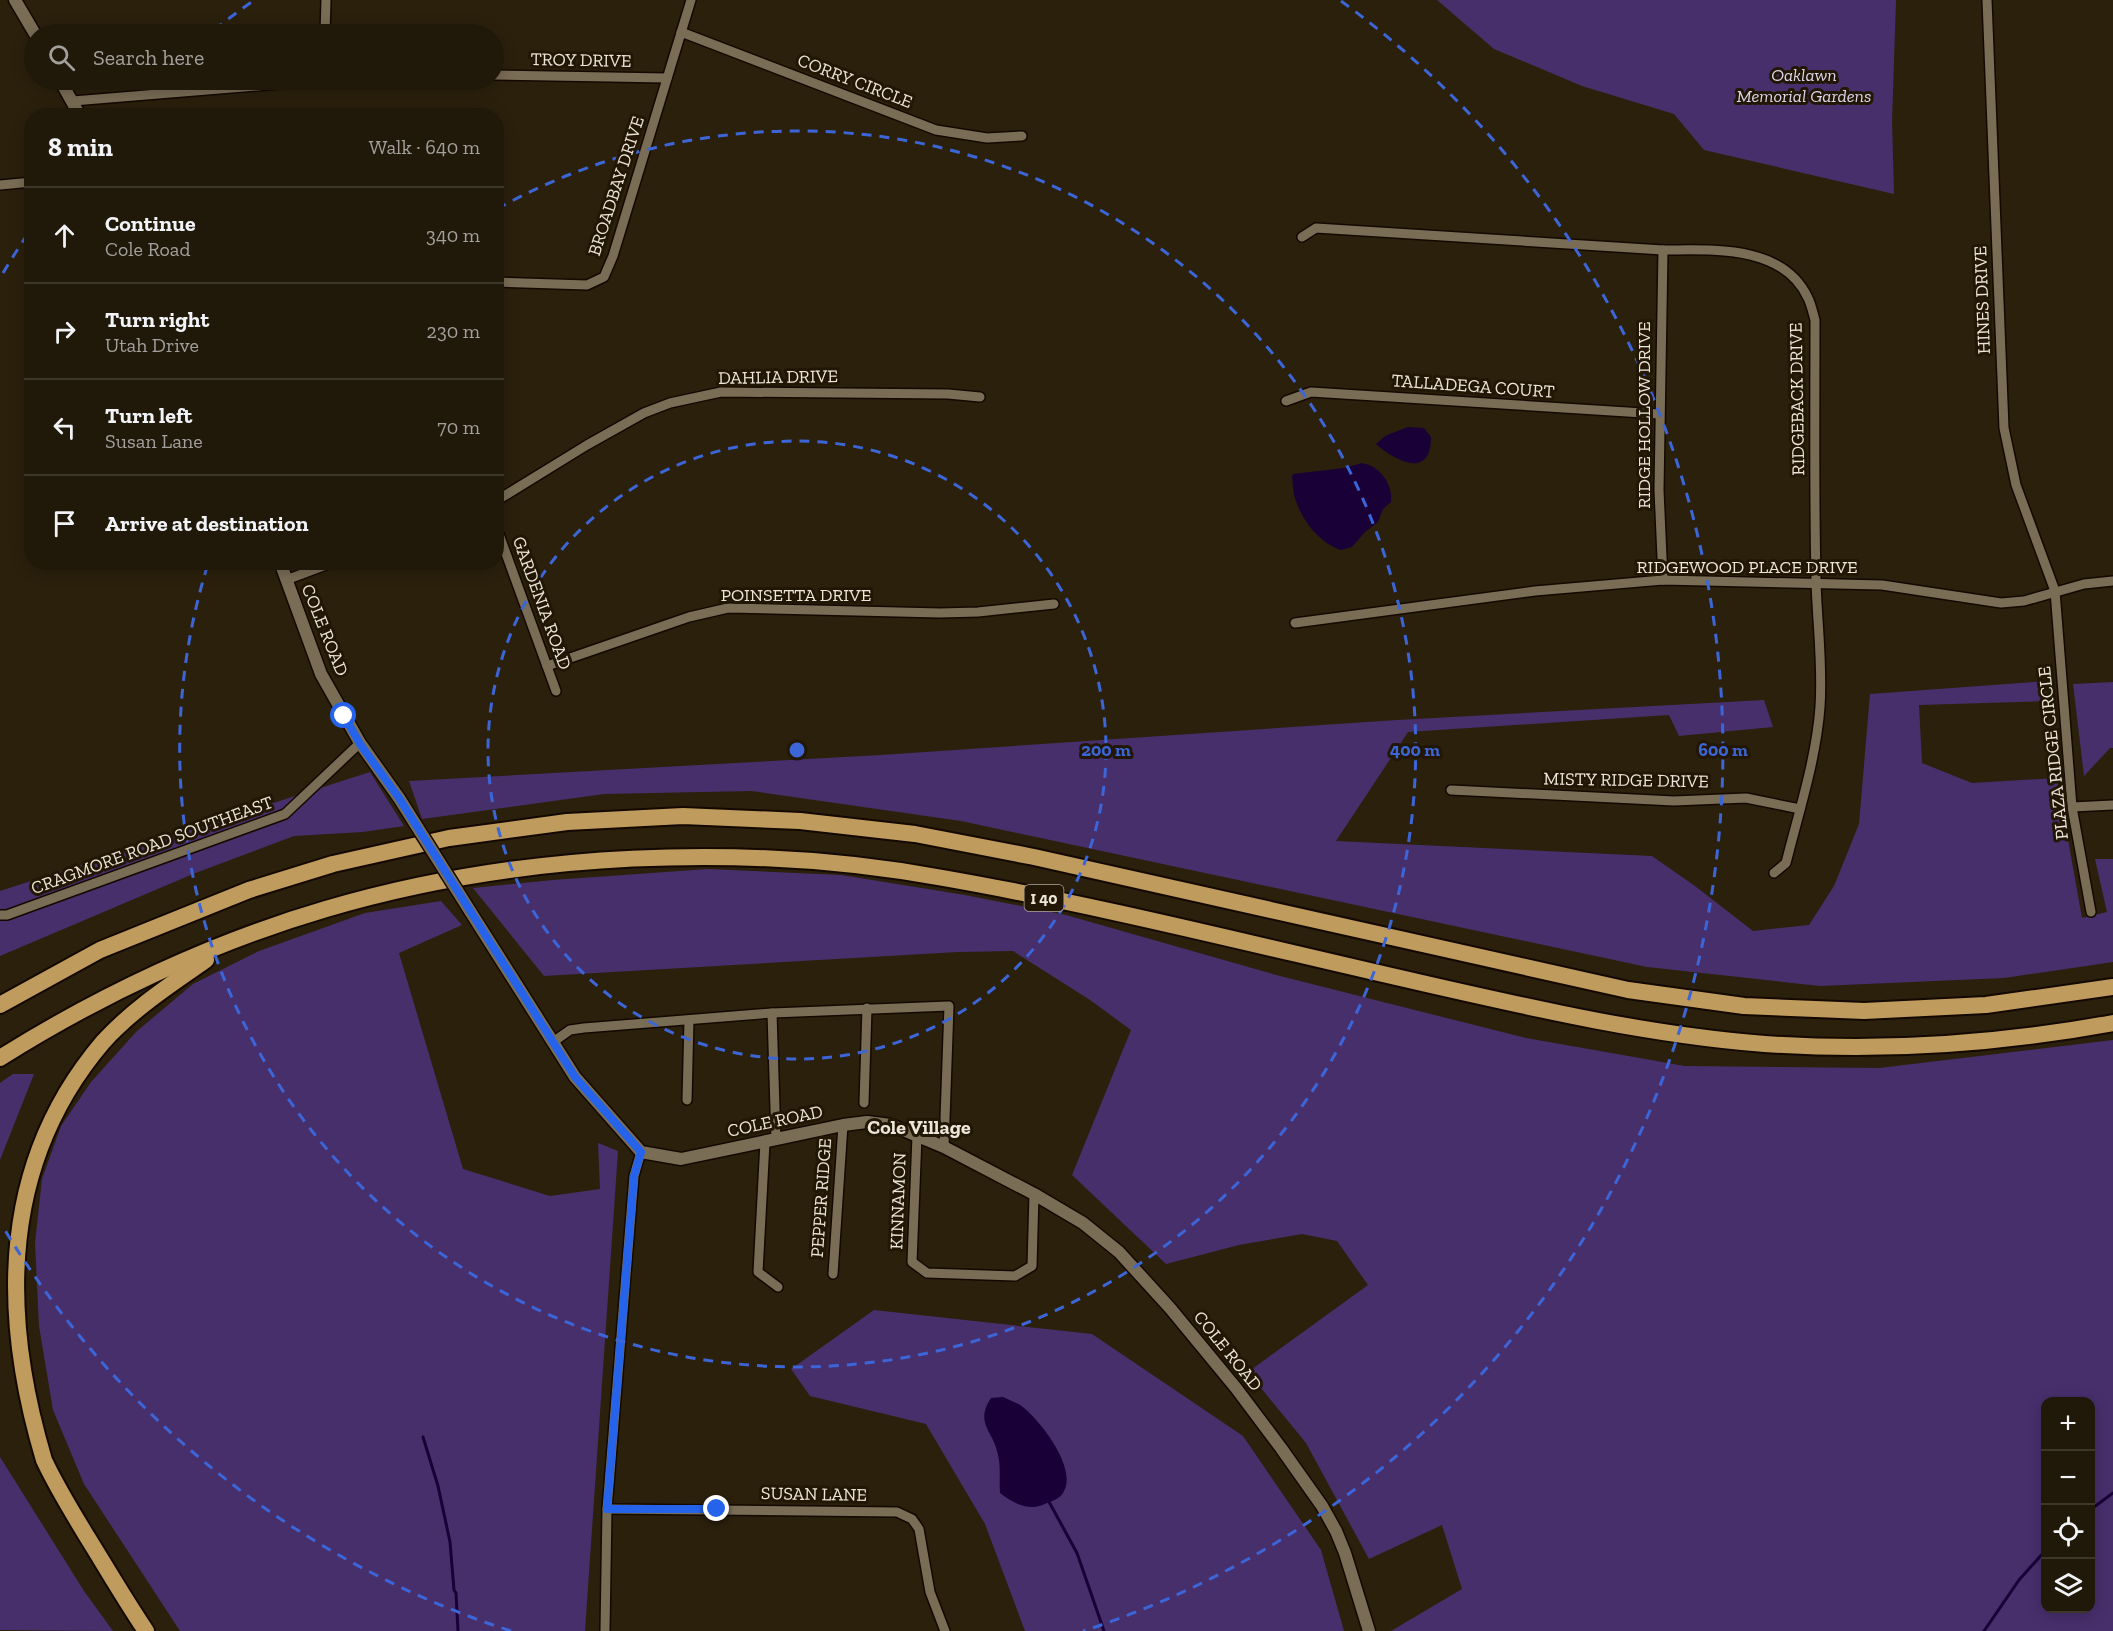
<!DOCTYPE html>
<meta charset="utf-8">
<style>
:root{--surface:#201809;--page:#2d2517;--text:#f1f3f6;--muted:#a2a09c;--line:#3d372a}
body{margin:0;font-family:"Zilla Slab",serif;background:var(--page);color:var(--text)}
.controls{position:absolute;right:18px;bottom:18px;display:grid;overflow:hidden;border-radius:12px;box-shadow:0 3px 15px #0003}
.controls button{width:54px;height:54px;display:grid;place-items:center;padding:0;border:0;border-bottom:2px solid var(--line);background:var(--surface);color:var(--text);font:30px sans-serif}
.stop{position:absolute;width:18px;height:18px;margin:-14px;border:4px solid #2563eb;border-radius:50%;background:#fff}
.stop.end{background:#2563eb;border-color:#fff;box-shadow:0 2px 6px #0008}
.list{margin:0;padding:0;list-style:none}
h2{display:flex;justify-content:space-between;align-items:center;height:78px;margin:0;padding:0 24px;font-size:26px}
h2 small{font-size:20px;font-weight:400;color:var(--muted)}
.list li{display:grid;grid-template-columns:39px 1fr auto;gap:18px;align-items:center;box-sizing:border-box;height:96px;padding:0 24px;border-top:2px solid var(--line)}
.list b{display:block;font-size:22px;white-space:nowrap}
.list p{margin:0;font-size:20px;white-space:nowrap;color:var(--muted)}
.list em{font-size:20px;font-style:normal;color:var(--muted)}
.icon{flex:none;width:33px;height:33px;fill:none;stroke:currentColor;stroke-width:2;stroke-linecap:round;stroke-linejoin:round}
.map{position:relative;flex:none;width:2113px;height:1631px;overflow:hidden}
.search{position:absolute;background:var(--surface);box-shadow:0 3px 15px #0003;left:24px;top:24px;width:480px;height:66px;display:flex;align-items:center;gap:15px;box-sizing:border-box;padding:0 21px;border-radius:33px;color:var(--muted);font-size:22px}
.panel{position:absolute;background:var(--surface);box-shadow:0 3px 15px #0003;left:24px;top:108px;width:480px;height:462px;border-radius:24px}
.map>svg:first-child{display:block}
</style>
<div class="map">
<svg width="2113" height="1631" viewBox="0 0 2113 1631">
<rect width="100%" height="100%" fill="#2b200c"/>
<g fill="#472f6c" fill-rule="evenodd">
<polygon points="1437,0 1896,0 1892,121 1894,194 1704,150 1674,114 1582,86 1494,49"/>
<polygon points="2046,681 2046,701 1919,705 1922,763 1972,783 2057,778 2082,918 2107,912 2095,859 2113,859 2113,962 2004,978 1820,986 1647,967 961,821 752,791 604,794 422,819 409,781 881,755 1397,720 1764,700 1773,727 1679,736 1669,715 1408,732 1336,841 1652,856 1695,886 1753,931 1809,925 1834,886 1859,824 1870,694"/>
<polygon points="2113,682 2113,748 2110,748 2084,776 2073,684"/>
<polygon points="370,772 404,826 363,832 294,836 193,874 0,956 0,891"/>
<path d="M708,869L841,875L965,895L1066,915L1280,976L1526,1038L1685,1066L1879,1068L2113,1040V1631H1391L1462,1589L1442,1525L1369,1559L1306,1443L1248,1372L1368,1285L1337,1241L1302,1234L1239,1245L1166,1264L1072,1175L1131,1030L1090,1000L1013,951L958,952L544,976L473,888L553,880ZM2046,1402H2090V1608H2046Z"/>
<polygon points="441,901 462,925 399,953 463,1169 550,1196 600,1189 598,1143 618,1151 585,1631 180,1631 84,1484 53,1410 39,1326 35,1243 42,1179 61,1126 91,1082 136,1032 193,984 259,951 365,913"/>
<polygon points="13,1074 34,1074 0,1160 0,1083"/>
<polygon points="874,1310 1092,1334 1243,1436 1321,1550 1344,1631 1025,1631 985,1524 926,1424 810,1396 791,1369"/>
<polygon points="0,1457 84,1591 113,1631 0,1630"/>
</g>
<g fill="#190036">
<path d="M1408,427L1424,428L1431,437C1431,480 1395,461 1376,444L1385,436Z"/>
<path d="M1362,463C1380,466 1393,484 1391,502L1383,509L1378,522L1365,532L1352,547L1341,550C1320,543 1303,522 1296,501C1293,494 1293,484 1292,477L1293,474L1344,468Z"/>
<path d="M1003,1397C1009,1400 1015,1402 1020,1405C1039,1418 1079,1469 1063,1493C1060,1498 1053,1501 1047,1503C1030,1512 1014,1504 1000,1493C999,1481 1001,1467 998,1455C994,1431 974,1424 991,1398Z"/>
</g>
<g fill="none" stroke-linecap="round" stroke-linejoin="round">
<g stroke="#190036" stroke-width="3">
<polyline points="423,1437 438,1486 450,1542 454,1590 456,1593 458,1631"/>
<polyline points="1048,1500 1077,1553 1104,1631"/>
<polyline points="2090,1510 2113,1493"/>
<polyline points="1984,1631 2019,1580 2046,1550"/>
</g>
<defs>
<g id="minor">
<polyline points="1987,0 2004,428 2016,485 2055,591 2072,807 2091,912"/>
<polyline points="681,32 936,130 987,138 1022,136"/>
<polyline points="325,34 326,0"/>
<polyline points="494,75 667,78"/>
<polyline points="73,101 329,80"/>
<polyline points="0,185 32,182"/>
<path d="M1302,237L1316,228L1663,250C1712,250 1783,244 1808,298C1811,304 1813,313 1815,320C1815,406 1814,493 1816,580C1817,622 1823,664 1820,707C1816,760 1799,811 1786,863L1774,873"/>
<polyline points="1663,250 1659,490 1663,580"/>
<polyline points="496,282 587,285 604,277 613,256 691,0"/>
<polyline points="1286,401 1311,392 1659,414"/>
<polyline points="496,501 587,445 644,413 670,403 721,392 948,394 980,397"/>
<polyline points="496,526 556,691"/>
<polyline points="286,580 334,562"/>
<polyline points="1295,623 1535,591 1663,580 1882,585 2001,603 2024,601 2084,584 2113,581"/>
<polyline points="547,666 689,617 728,608 940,613 978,612 1054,604"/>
<polyline points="1451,790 1674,801 1746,798 1800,809"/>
<polyline points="2072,807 2113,805"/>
<polyline points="0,915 7,915 285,814 360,743"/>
<polyline points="772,1013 776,1140"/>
<polyline points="553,1042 570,1030 584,1028 772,1013 949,1006 944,1147"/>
<polyline points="687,1100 689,1020"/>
<polyline points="864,1103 867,1008"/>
<polyline points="917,1136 912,1262 927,1273 1015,1276 1032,1266 1034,1194"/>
<polyline points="765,1142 758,1272 778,1287"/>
<polyline points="833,1274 843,1125"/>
<polyline points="607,1509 897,1512 912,1519 919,1529 930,1592 945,1631"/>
<polyline points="605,1631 607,1509 634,1176 641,1152"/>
</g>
<g id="tertiary">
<polyline points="15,0 35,34"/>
<polyline points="60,80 80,116"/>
<polyline points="280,562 321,674 360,743 399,798"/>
<polyline points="470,911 575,1077 641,1152 681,1159 843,1125 867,1122 891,1125 944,1147 1034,1194 1083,1223 1119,1252 1170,1308 1236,1388 1281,1448 1322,1506 1336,1531 1345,1553 1369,1631"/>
</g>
<g id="motorway">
<polyline points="0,1005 100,950 249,890 333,864 449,838 567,822 683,816 800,821 915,834 1034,857 1628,990 1744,1006 1864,1011 1986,1005 2113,987"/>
<path d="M0,1058C100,995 213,942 326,909C519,852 745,842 943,878C1103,906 1263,947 1422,983C1536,1009 1649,1035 1765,1044C1881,1052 1999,1044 2113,1023"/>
<path d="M146,1631C125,1600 106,1567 86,1535C71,1510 56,1486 44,1460C0,1313 0,1163 103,1042C133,1009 170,985 206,960"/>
</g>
</defs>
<use href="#minor" stroke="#140900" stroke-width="12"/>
<use href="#tertiary" stroke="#140900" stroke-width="15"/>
<use href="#motorway" stroke="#140900" stroke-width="20"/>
<use href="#minor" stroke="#7a6d56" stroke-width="9"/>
<use href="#tertiary" stroke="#7a6d56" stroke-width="12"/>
<use href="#motorway" stroke="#bf9b5e" stroke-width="16"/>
<defs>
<polyline id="tertiary-bridge" points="399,798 470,911"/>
</defs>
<use href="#tertiary-bridge" stroke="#140900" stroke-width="15" stroke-linecap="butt"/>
<use href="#tertiary-bridge" stroke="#7a6d56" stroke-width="12"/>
</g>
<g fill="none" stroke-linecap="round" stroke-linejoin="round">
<polyline stroke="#2563eb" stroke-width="8" points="344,716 360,744 399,798 575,1077 641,1152 634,1176 607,1509 717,1509"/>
</g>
<g fill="none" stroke="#3c65d8" stroke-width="3" stroke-dasharray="10 8">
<circle cx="797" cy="750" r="309"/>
<path d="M497 209A618 618 0 1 1 208 564"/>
<path d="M511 1631A926 926 0 0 1 3 1227M3 273A926 926 0 0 1 29 232M214 30A926 926 0 0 1 253 1M1341 1A926 926 0 0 1 1083 1631"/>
</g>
<g text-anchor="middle" stroke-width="6" stroke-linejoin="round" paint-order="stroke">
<rect fill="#221704" stroke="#b0a799" stroke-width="1.5" x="1024.5" y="885" width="39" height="26" rx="4.5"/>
<g font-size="16" font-weight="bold" fill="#ede5d9">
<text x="1044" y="904">I 40</text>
</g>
<g font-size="18" fill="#ede5d9" stroke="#221704">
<text transform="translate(581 60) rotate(1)" y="6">TROY DRIVE</text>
<text transform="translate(855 81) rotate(21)" y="6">CORRY CIRCLE</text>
<text transform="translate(616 186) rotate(-72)" y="6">BROADBAY DRIVE</text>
<text transform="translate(1982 300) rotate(-92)" y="6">HINES DRIVE</text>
<text transform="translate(778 377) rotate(-1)" y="6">DAHLIA DRIVE</text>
<text transform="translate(1473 386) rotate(4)" y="6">TALLADEGA COURT</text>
<text transform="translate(1797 399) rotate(-91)" y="6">RIDGEBACK DRIVE</text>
<text transform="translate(1644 415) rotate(-90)" y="6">RIDGE HOLLOW DRIVE</text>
<text x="1747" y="573">RIDGEWOOD PLACE DRIVE</text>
<text x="796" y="601">POINSETTA DRIVE</text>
<text transform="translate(542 603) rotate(70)" y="6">GARDENIA ROAD</text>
<text transform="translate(325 630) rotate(68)" y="6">COLE ROAD</text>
<text transform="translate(2053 753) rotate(-96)" y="6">PLAZA RIDGE CIRCLE</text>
<text transform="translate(1626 780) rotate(1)" y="6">MISTY RIDGE DRIVE</text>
<text transform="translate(152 845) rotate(-20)" y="6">CRAGMORE ROAD SOUTHEAST</text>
<text transform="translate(775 1121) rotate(-12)" y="6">COLE ROAD</text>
<text transform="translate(821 1198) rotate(-86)" y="6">PEPPER RIDGE</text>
<text transform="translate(898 1201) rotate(-88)" y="6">KINNAMON</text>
<text transform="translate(1228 1351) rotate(51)" y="6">COLE ROAD</text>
<text transform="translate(814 1494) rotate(1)" y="6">SUSAN LANE</text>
</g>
<g font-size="18" font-style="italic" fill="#ddd6ed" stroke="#221704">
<text x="1804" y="81">Oaklawn<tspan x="1804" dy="21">Memorial Gardens</tspan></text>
</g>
<g font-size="20" font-weight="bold" fill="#ede5d9" stroke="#221704">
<text x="919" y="1134">Cole Village</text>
</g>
</g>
<circle cx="797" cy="750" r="9" fill="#3c65d8" stroke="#221704" stroke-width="3"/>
<g font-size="18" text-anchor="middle" font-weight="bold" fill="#3c65d8" stroke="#221704" stroke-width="6" stroke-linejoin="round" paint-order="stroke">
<text x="1106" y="756">200 m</text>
<text x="1415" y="756">400 m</text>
<text x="1723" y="756">600 m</text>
</g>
</svg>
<div class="controls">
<button>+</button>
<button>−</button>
<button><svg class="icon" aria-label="locate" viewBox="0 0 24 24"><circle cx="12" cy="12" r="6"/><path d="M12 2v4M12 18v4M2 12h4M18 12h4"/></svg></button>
<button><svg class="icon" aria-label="layers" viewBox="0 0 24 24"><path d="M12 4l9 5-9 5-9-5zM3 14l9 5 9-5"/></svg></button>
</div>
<div class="stop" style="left:344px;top:716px"></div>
<div class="stop end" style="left:717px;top:1509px"></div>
<div class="search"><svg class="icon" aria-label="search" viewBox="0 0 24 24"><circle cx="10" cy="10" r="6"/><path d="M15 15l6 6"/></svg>Search here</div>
<section class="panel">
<h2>8 min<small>Walk · 640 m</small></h2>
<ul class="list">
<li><svg class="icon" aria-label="ahead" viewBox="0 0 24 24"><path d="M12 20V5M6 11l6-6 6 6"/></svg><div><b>Continue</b><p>Cole Road</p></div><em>340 m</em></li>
<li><svg class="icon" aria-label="right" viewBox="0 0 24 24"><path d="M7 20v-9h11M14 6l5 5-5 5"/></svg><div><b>Turn right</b><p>Utah Drive</p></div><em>230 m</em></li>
<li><svg class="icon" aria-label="left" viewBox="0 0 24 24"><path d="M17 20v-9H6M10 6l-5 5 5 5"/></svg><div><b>Turn left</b><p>Susan Lane</p></div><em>70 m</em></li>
<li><svg class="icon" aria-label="arrive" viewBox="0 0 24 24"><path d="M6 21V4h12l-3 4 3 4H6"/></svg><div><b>Arrive at destination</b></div></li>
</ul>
</section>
</div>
